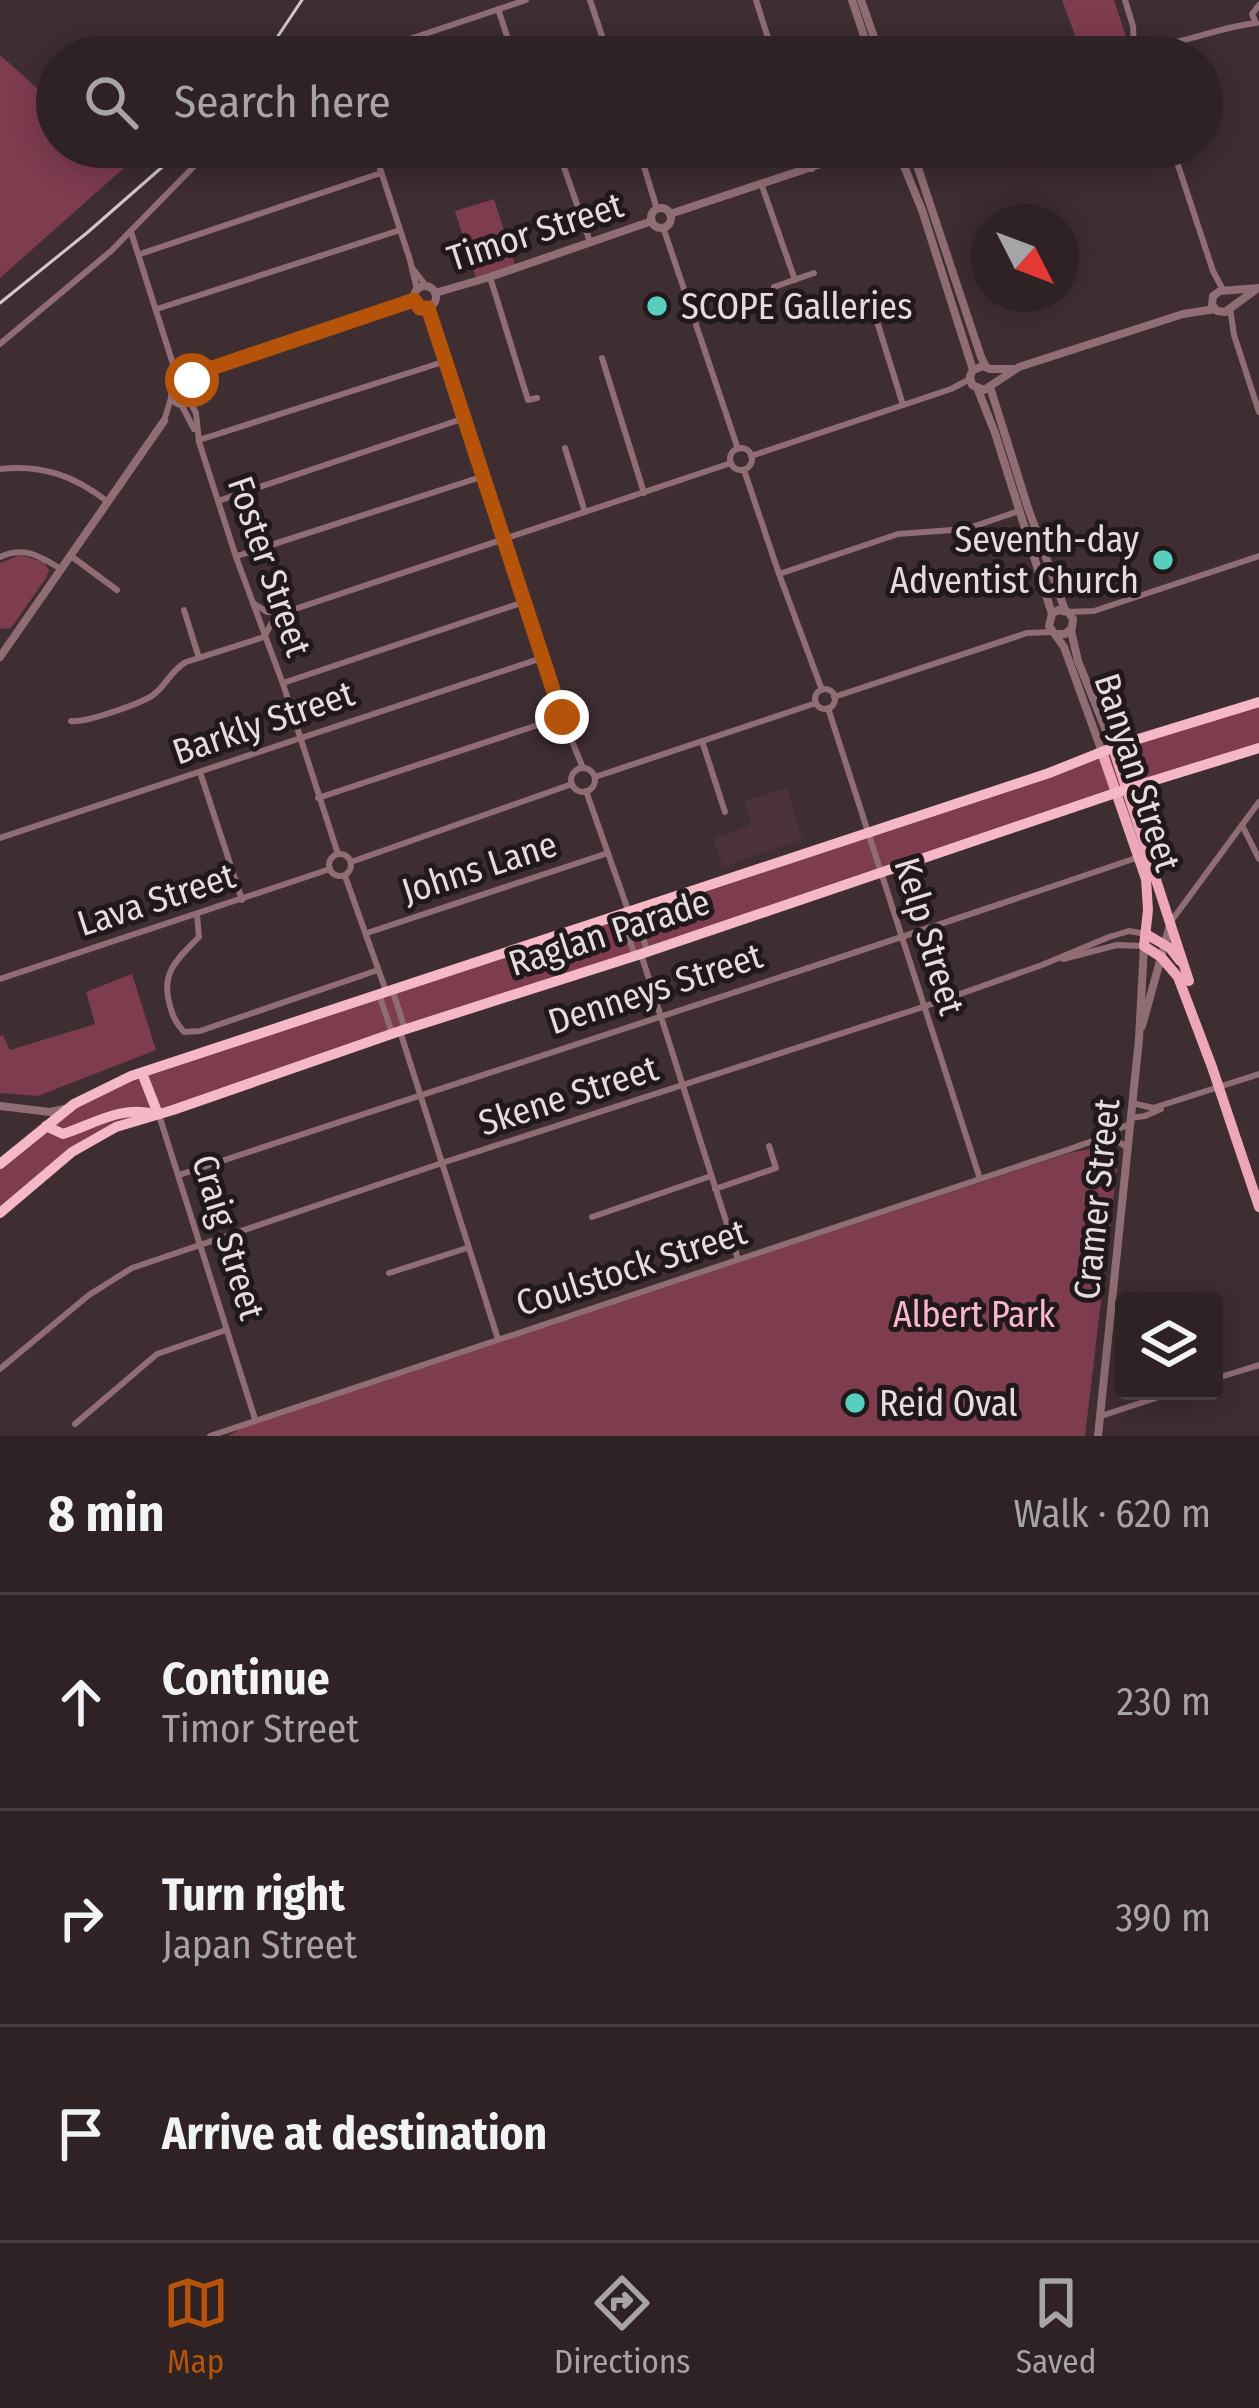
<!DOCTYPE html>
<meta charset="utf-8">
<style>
:root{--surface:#2e2225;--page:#362a2d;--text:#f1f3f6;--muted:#a7a4a7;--line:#493f42;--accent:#b45309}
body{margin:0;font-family:"Fira Sans Condensed",sans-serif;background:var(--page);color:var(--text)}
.controls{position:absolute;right:36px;bottom:36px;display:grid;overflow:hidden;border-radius:12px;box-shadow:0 6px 30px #0003}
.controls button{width:108px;height:108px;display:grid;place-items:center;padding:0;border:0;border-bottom:3px solid var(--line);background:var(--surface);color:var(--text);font:60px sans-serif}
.compass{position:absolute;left:971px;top:204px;width:108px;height:108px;border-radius:50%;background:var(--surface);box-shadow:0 6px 30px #0003;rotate:132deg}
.stop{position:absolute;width:36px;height:36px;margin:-27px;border:9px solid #b45309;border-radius:50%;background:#fff}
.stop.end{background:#b45309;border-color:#fff;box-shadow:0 3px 12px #0008}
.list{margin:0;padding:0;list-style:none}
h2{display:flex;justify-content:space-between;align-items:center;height:156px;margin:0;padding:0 48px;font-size:51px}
h2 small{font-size:39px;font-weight:400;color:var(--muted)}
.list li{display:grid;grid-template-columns:78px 1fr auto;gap:36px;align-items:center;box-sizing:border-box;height:216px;padding:0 48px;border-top:3px solid var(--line)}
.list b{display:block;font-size:45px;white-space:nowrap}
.list p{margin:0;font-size:39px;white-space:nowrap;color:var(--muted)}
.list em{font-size:39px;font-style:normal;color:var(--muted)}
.icon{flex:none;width:66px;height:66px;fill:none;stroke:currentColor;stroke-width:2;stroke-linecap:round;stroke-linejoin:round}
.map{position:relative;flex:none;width:1259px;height:1436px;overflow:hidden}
.search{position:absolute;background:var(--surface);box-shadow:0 6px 30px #0003;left:36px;right:36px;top:36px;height:132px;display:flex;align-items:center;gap:30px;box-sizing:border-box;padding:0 42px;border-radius:66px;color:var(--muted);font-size:45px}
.sheet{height:804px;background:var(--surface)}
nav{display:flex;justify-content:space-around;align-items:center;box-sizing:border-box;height:168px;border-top:3px solid var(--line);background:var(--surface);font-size:33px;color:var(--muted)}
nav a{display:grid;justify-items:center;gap:6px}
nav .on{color:var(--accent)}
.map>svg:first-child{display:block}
</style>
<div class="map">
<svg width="1259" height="1436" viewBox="0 0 1259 1436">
<rect width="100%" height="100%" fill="#3e2d31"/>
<polygon fill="#4c3339" points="787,788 802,839 723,867 713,839 751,825 745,801"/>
<g fill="#7e3c4f">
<path d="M1062,0H1114L1126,37L1131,36C1134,65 1104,57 1083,57Z"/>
<polygon points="0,55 57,106 57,147 102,147 125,167 0,278"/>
<polygon points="494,199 516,268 477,281 455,211"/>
<polygon points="20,555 44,562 49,570 46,578 11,628 2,629 0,628 0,563"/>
<polygon points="1259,702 1259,748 93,1138 0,1213 0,1164 90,1094"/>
<polygon points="132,974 156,1050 38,1096 0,1093 0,1036 3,1035 10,1050 95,1024 86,992"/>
<polygon points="1106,1146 1118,1151 1118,1159 1085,1436 228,1436 241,1428 1069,1153"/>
</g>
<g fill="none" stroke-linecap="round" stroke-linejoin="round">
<g stroke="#906d75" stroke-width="6">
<polyline points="590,0 609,57"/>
<polyline points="756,0 774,57"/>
<polyline points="1125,0 1133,26 1134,48"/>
<polyline points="498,9 514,57"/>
<polyline points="1256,23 1252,14 1259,5"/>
<path d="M1150,47C1186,43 1219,27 1256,23"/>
<polyline points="356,57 526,0"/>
<polyline points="1131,57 1134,48 1143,45 1151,49 1154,57"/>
<polyline points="373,147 410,260 417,290"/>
<polyline points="557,147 590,242"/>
<polyline points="638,147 657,209"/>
<polyline points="804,147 812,169"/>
<polyline points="1172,147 1213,271 1223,290"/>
<polyline points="871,148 894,147"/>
<polyline points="204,157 220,160 262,147"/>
<polyline points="762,186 795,280"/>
<polyline points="663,227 738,449"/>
<polyline points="131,232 179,383"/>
<polyline points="140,254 381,173"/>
<polyline points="413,269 427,287"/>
<polyline points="490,277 528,400 537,398"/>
<polyline points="774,287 814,273"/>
<polyline points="871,302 903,405"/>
<polyline points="427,308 562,717 583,768"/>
<polyline points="1230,308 1234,335 1259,412"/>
<polyline points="157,309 400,230"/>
<polyline points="0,344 111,251 213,147"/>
<polyline points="602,358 644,493"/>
<circle cx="182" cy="394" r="11"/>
<polyline points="190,402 196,413 199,442 236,557 283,684 338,854"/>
<polyline points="182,406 194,429"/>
<polyline points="164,421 171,398"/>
<polyline points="199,440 446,361"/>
<polyline points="565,448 585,512"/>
<circle cx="741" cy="459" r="11"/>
<polyline points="751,456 951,389 970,379"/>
<path d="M0,469C42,464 75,476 108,502"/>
<polyline points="744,470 779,574 822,690"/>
<polyline points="218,501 465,418"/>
<polyline points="71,556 117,590"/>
<polyline points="237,556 484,476"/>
<path d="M0,557C25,546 40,556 61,569"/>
<polyline points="779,574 898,534 966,529 1019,511"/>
<polyline points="253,603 267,612 286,611"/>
<polyline points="184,610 199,658"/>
<polyline points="1068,612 1094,611 1259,556"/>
<polyline points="283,683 524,602"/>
<circle cx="825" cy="699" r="10"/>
<polyline points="834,697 1027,633 1052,632"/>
<polyline points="828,708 980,1179"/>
<path d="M71,721C85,723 140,704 153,695C166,686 171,670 186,662L264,637L275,617L289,611L731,463"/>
<polyline points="702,741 725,812"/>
<circle cx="583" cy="780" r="12"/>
<polyline points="200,772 242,900"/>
<polyline points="595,777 816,703"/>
<polyline points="586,791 628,910"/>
<polyline points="318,798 562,717"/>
<polyline points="1242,825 1259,859"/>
<polyline points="0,838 542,658"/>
<circle cx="340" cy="865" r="11"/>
<polyline points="351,862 572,784"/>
<polyline points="345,876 386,991"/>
<polyline points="634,912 647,950"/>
<polyline points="621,914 635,956"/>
<path d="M197,915L199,937C177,959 160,973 170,1006C173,1017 176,1023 184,1032L200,1031L378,970"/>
<polyline points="1172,920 1259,802"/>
<polyline points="367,933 608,853"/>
<polyline points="641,954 738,1259"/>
<polyline points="1063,959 1117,945 1143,946"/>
<polyline points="0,979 330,869"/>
<polyline points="392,989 405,1029"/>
<polyline points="380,997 392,1033"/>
<polyline points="400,1031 498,1339"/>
<polyline points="1132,1103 1153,1108 1259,1074"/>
<polyline points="159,1115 255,1419"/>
<polyline points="1130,1118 1145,1116 1161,1109"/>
<polyline points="1101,1136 1130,1124"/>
<path d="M179,1175C499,1069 820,966 1139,857"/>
<polyline points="715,1189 776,1168 769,1146"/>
<polyline points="592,1217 711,1176"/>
<polyline points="389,1273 467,1248"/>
<polyline points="0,1369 89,1295 132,1268 442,1163 923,1007 1042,965 1109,937 1129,931 1146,934"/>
<polyline points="1214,1379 1259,1365"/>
<polyline points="1101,1416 1177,1391"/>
<polyline points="75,1424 157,1354 226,1330"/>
<path d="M210,1436L1070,1149C1091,1142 1109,1131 1127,1148"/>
</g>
<g stroke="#906d75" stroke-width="8">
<polyline points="852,0 871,57"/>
<polyline points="861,0 881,57"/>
<polyline points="913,147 914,156 981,357 986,367"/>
<polyline points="897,149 922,210 973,370"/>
<circle cx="661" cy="218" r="10"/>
<polyline points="670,214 872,147"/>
<circle cx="425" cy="297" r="11"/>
<polyline points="1258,288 1225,312 1217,311 1212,305 1213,296 1220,291 1259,288"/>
<polyline points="435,293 490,277 652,221"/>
<polyline points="973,370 970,376 972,385 984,390 1019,367 1183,314 1215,309"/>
<polyline points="973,370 983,366 990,369 1012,369"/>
<polyline points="197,377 221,365 414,300"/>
<polyline points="990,387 1028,508 1065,610"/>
<polyline points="978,390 995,433 1052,614"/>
<polyline points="1071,631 1078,661 1113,748"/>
<polyline points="1055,634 1065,634 1072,628 1073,619 1068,612 1058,610 1052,614 1049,626 1064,647 1102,752"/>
<polyline points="0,657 164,421"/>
<polyline points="1142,1026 1170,925"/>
<polyline points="0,1106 50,1112 64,1109"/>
<polyline points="1098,1436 1139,1039 1144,946"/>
</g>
<g stroke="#eda7b8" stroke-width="10">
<polyline points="1113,748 1189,981"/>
<polyline points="1102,752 1146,879 1148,910 1144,946 1161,957 1178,977 1212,1067 1259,1207"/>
<polyline points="1146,934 1170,948 1180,961"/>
</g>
<g stroke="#f5b8c6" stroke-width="10">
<polyline points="142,1073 158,1114"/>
<path d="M46,1126L63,1134C94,1124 122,1105 155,1114"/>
<polyline points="0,1164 74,1104 131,1076 1049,773 1122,744 1259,702"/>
<polyline points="0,1213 72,1152 116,1127 173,1110 400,1031 641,954 1136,786 1259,748"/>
</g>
<g stroke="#d3c7c9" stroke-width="3">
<polyline points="264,57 302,0"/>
<polyline points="0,303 88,232 185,147"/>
</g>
</g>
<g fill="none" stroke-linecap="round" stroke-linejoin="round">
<polyline stroke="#b45309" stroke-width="15" points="192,380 209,369 414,300 420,308 428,308 562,717"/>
</g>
<g fill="#59cebe" stroke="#20181a" stroke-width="4.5">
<circle cx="657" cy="306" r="12"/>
<circle cx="1163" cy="560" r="12"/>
<circle cx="855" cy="1403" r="12"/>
</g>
<g text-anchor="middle" stroke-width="10" stroke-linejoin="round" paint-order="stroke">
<g font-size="36" fill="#e6dbdd" stroke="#20181a">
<text transform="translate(535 231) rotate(-18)" y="13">Timor Street</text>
<text transform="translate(270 566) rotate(71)" y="13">Foster Street</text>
<text transform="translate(263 722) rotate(-19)" y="13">Barkly Street</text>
<text transform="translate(1138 772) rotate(72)" y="13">Banyan Street</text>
<text transform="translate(479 867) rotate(-18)" y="13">Johns Lane</text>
<text transform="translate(156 899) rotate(-18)" y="13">Lava Street</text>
<text transform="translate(609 932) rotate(-18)" y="13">Raglan Parade</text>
<text transform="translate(930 936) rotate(73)" y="13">Kelp Street</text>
<text transform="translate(655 988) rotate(-18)" y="13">Denneys Street</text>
<text transform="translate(568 1095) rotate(-18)" y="13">Skene Street</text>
<text transform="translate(1096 1199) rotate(-84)" y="13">Cramer Street</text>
<text transform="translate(229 1237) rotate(73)" y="13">Craig Street</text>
<text transform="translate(631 1267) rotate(-18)" y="13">Coulstock Street</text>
</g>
<g font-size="36" fill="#e6dbdd" stroke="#20181a" text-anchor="start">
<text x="681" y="319">SCOPE Galleries</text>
<text x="1139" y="552" text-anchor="end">Seventh-day<tspan x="1139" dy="41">Adventist Church</tspan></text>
<text x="879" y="1416">Reid Oval</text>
</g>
<g font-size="36" fill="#f9b7c7" stroke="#20181a">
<text x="974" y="1327">Albert Park</text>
</g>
</g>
</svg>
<div class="controls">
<button><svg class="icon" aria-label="layers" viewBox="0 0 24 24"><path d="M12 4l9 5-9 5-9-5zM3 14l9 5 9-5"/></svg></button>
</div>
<svg class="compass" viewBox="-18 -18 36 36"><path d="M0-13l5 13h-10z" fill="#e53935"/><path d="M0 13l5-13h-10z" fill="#a7a4a7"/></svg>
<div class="stop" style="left:192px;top:380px"></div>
<div class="stop end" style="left:562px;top:717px"></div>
<div class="search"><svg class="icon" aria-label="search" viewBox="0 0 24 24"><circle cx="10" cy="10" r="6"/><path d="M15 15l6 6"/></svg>Search here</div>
</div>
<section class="sheet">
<h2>8 min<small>Walk · 620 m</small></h2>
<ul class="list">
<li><svg class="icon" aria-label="ahead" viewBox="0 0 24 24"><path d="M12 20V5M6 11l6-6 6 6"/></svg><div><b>Continue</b><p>Timor Street</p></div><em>230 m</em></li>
<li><svg class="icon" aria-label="right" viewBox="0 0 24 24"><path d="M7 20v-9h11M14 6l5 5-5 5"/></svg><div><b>Turn right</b><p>Japan Street</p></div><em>390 m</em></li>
<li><svg class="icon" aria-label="arrive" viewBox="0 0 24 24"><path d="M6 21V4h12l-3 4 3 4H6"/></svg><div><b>Arrive at destination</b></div></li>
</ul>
</section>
<nav>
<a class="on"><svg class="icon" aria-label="map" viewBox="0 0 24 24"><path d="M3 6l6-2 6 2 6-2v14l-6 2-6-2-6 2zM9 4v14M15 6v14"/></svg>Map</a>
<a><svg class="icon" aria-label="directions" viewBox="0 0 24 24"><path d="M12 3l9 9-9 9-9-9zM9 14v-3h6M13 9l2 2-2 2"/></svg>Directions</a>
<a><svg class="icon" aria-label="saved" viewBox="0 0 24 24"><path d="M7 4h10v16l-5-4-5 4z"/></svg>Saved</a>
</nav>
